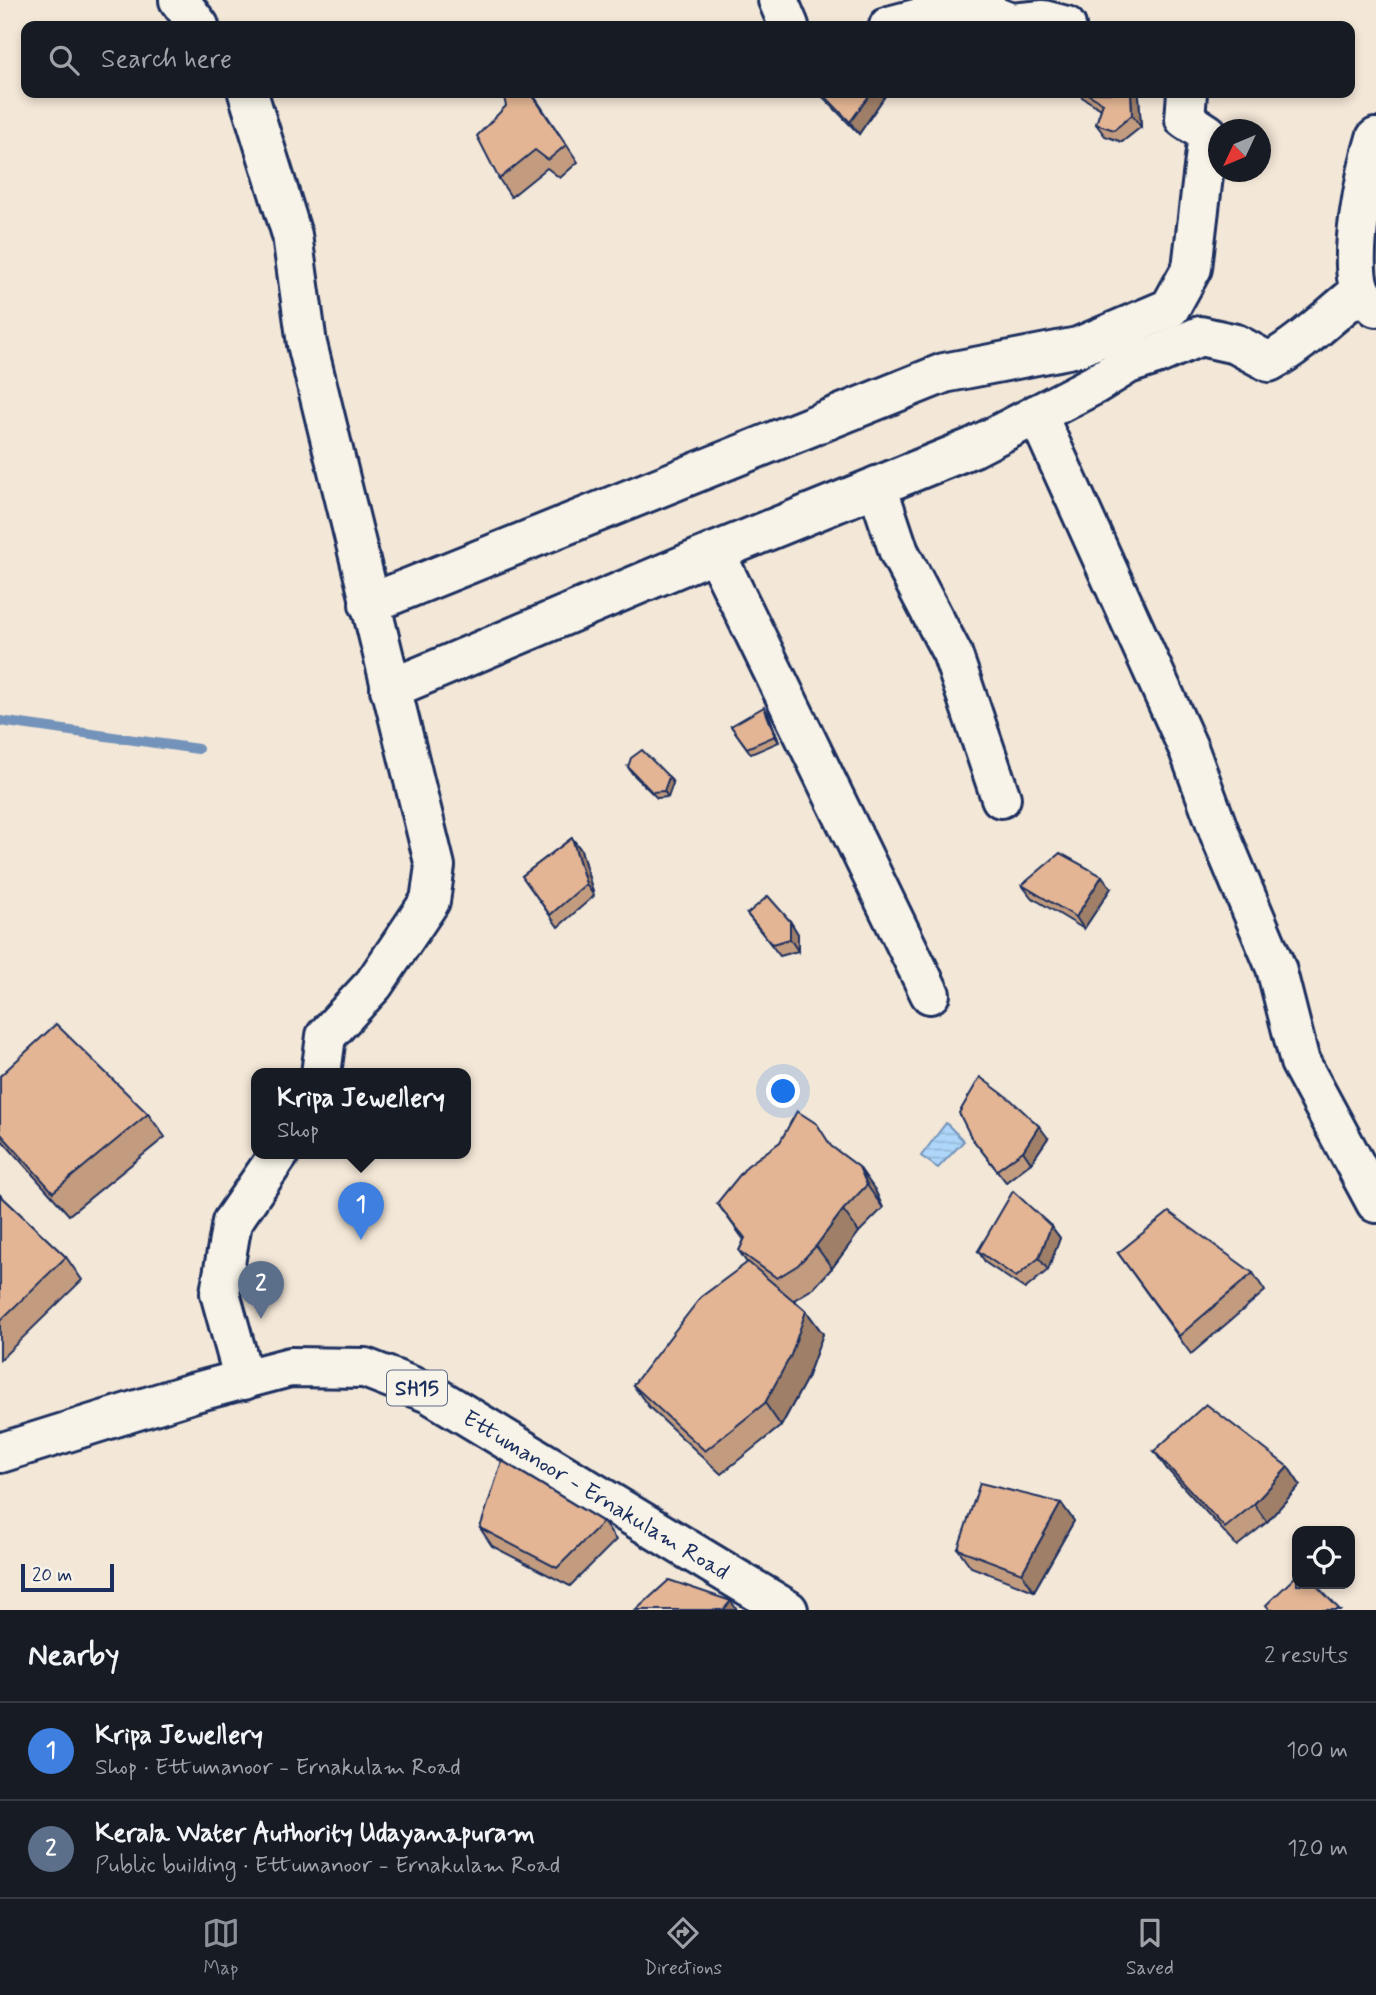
<!DOCTYPE html>
<meta charset="utf-8">
<style>
:root{--surface:#171b24;--page:#242831;--text:#f1f3f6;--muted:#9ea1a6;--line:#363941;--accent:#8c9099}
body{margin:0;font-family:Mynerve,sans-serif;background:var(--page);color:var(--text)}
.controls{position:absolute;right:21px;bottom:21px;display:grid;overflow:hidden;border-radius:14px;box-shadow:0 4px 10px #0003}
.controls button{width:63px;height:63px;display:grid;place-items:center;padding:0;border:0;border-bottom:2px solid var(--line);background:var(--surface);color:var(--text);font:35px sans-serif}
.compass{position:absolute;left:1208px;top:119px;width:63px;height:63px;border-radius:50%;background:var(--surface);box-shadow:0 4px 10px #0003;rotate:226deg}
.scale{position:absolute;left:21px;bottom:18px;width:93px;box-sizing:border-box;padding-left:7px;border:4px solid #1b2f5e;border-top:0;font-size:19px;line-height:24px;white-space:nowrap;color:#1b2f5e;-webkit-text-stroke:5px #f7f3e8;paint-order:stroke}
.you{position:absolute;left:784px;top:1092px;width:24px;height:24px;margin:-18px;border:5px solid #fff;border-radius:50%;background:#1a73e8;box-shadow:0 0 0 10px #1a73e833}
.badge{display:grid;place-items:center;width:46px;height:46px;border-radius:50%;background:var(--accent);color:#fff;font-size:23px;font-weight:700}
.pin{position:absolute;translate:-50% -58px;filter:drop-shadow(0 2px 4px #0008)}
.pin::after{content:'';position:absolute;top:37px;width:24px;height:21px;background:inherit;clip-path:polygon(0 0,100% 0,50% 100%)}
.popup{position:absolute;left:251px;top:1068px;width:220px;height:91px;box-sizing:border-box;display:grid;place-content:center;border-radius:14px;background:var(--surface);filter:drop-shadow(0 2px 5px #0005);font-size:23px;white-space:nowrap;color:var(--muted)}
.popup b{font-size:26px;color:var(--text)}
.popup::after{content:'';position:absolute;left:50%;top:100%;margin-left:-14px;border:14px solid transparent;border-top-color:var(--surface)}
.list{margin:0;padding:0;list-style:none}
h2{display:flex;justify-content:space-between;align-items:center;height:91px;margin:0;padding:0 28px;font-size:30px}
h2 small{font-size:23px;font-weight:400;color:var(--muted)}
.list li{display:grid;grid-template-columns:46px 1fr auto;gap:21px;align-items:center;box-sizing:border-box;height:98px;padding:0 28px;border-top:2px solid var(--line)}
.list b{display:block;font-size:26px;white-space:nowrap}
.list p{margin:0;font-size:23px;white-space:nowrap;color:var(--muted)}
.list em{font-size:23px;font-style:normal;color:var(--muted)}
.icon{flex:none;width:38px;height:38px;fill:none;stroke:currentColor;stroke-width:2;stroke-linecap:round;stroke-linejoin:round}
.map{position:relative;flex:none;width:1376px;height:1610px;overflow:hidden}
.search{position:absolute;background:var(--surface);box-shadow:0 4px 10px #0003;left:21px;right:21px;top:21px;height:77px;display:flex;align-items:center;gap:18px;box-sizing:border-box;padding:0 24px;border-radius:14px;color:var(--muted);font-size:26px}
.sheet{height:287px;background:var(--surface)}
nav{display:flex;justify-content:space-around;align-items:center;box-sizing:border-box;height:98px;border-top:2px solid var(--line);background:var(--surface);font-size:19px;color:var(--muted)}
nav a{display:grid;justify-items:center;gap:4px}
nav .on{color:var(--accent)}
.map>svg:first-child{display:block}
</style>
<div class="map">
<svg width="1376" height="1610" viewBox="0 0 1376 1610">
<defs>
<pattern id="water-rules" width="6" height="5" patternUnits="userSpaceOnUse" patternTransform="scale(1.75)"><rect width="6" height="5" fill="#add6f8"/><path d="M0 2.5h6" fill="none" stroke="#94b8d7"/></pattern>
</defs>
<rect width="100%" height="100%" fill="#f3e7d7"/>
<filter id="ink" filterUnits="userSpaceOnUse"><feTurbulence type="fractalNoise" baseFrequency=".0143" numOctaves="2"/><feDisplacementMap in="SourceGraphic" scale="14" xChannelSelector="R" yChannelSelector="G"/><feConvolveMatrix kernelMatrix="1 2 1 2 8 2 1 2 1" color-interpolation-filters="sRGB"/></filter>
<g filter="url(#ink)">
<polygon fill="url(#water-rules)" stroke="#7393ba" stroke-width="2" points="946,1123 964,1141 938,1168 921,1156"/>
<g fill="none" stroke-linecap="round" stroke-linejoin="round">
<polyline stroke="#7393ba" stroke-width="10" points="0,721 198,749"/>
<defs>
<g id="minor">
<polyline points="179,0 199,26"/>
<polyline points="778,0 789,26"/>
<polyline points="889,26 943,12 976,9 1011,23 1043,20 1066,26"/>
<polyline points="248,93 292,235 307,344 435,866 430,901 374,984 326,1036 321,1074"/>
<path d="M1376,138C1367,168 1346,264 1361,291C1364,297 1371,302 1376,307"/>
<polyline points="1037,414 1189,750 1221,837 1276,968 1300,1062 1376,1203"/>
<polyline points="877,486 899,552 952,653 1001,798"/>
<polyline points="715,552 930,994"/>
<polyline points="369,604 944,373 1078,347 1170,308 1192,268 1208,134 1185,119 1187,93"/>
<path d="M390,689L715,552L974,447L1094,385L1128,364L1156,355L1200,336L1236,344L1269,362C1302,344 1330,315 1361,291"/>
<polyline points="244,1380 220,1293 232,1222 279,1154"/>
</g>
<g id="major">
<path id="s1" d="M0,1453L192,1393L290,1367L365,1368L429,1393L788,1610"/>
</g>
</defs>
<use href="#minor" stroke="#1b2f5e" stroke-width="44"/>
<use href="#major" stroke="#1b2f5e" stroke-width="44"/>
<use href="#minor" stroke="#f7f3e8" stroke-width="38"/>
<use href="#major" stroke="#f7f3e8" stroke-width="38"/>
</g>
<g fill="#c39c7f" stroke="#1b2f5e" stroke-width="2">
<polygon points="532,93 578,162 560,178 547,168 511,197 499,179"/>
<polygon points="819,93 887,93 859,134"/>
<polygon points="1079,93 1137,93 1139,96 1141,127 1122,142 1105,136 1096,124 1101,109 1082,97"/>
<polygon points="768,713 779,742 751,754 731,726"/>
<polygon points="628,767 669,777 673,783 668,797 657,798 632,773"/>
<polygon points="572,838 581,850 594,896 558,927 522,876"/>
<polygon points="1022,885 1111,888 1084,929 1031,897"/>
<polygon points="747,914 790,921 798,934 798,951 780,956"/>
<polygon points="0,1076 148,1114 165,1137 69,1215 0,1138"/>
<polygon points="971,1137 1048,1138 1031,1163 1006,1182"/>
<polygon points="834,1149 875,1190 883,1208 859,1232 832,1268 814,1288 794,1300 806,1311 823,1334 807,1378 781,1426 721,1474 649,1407 633,1385 747,1263 739,1251 744,1240 717,1203"/>
<polygon points="0,1195 66,1257 82,1280 0,1360"/>
<polygon points="1051,1226 1060,1238 1048,1270 1025,1289 986,1263 978,1251"/>
<polygon points="1118,1253 1253,1273 1265,1291 1191,1354"/>
<polygon points="1154,1451 1288,1467 1300,1485 1267,1522 1237,1546 1167,1469"/>
<polygon points="1061,1503 1074,1521 1034,1591 971,1567 958,1549"/>
<polygon points="603,1522 616,1540 570,1586 492,1546 480,1528"/>
</g>
<g fill="#9f7f68" stroke="#1b2f5e" stroke-width="2">
<polygon points="871,93 887,93 859,134 850,122"/>
<polygon points="1131,93 1137,93 1139,96 1141,127 1132,115"/>
<polygon points="764,707 768,713 779,742 775,736"/>
<polygon points="669,777 673,783 668,797 664,791"/>
<polygon points="572,838 581,850 594,896 586,884"/>
<polygon points="1102,876 1111,888 1084,929 1076,917"/>
<polygon points="790,921 798,934 798,951 790,939"/>
<polygon points="1039,1126 1048,1138 1031,1163 1023,1151"/>
<polygon points="859,1167 875,1190 883,1208 867,1185"/>
<polygon points="843,1210 859,1232 832,1268 816,1246"/>
<polygon points="1051,1226 1060,1238 1048,1270 1039,1258"/>
<polygon points="806,1311 823,1334 807,1378 781,1426 765,1403"/>
<polygon points="1288,1467 1300,1485 1267,1522 1254,1504"/>
<polygon points="1061,1503 1074,1521 1034,1591 1022,1573"/>
<polygon points="731,1601 737,1610 723,1610"/>
</g>
<g fill="#e3b594" stroke="#1b2f5e" stroke-width="2">
<polygon points="503,93 531,93 566,145 548,160 535,150 499,179 477,136 506,106"/>
<polygon points="822,93 871,93 850,122"/>
<polygon points="1086,93 1131,93 1132,115 1114,130 1096,124 1103,103"/>
<polygon points="764,707 775,736 747,748 731,726"/>
<polygon points="642,750 669,777 664,791 652,792 628,767 631,758"/>
<polygon points="572,838 586,884 550,915 522,876"/>
<polygon points="1060,853 1102,876 1076,917 1022,885"/>
<polygon points="768,896 790,921 790,939 772,944 747,914"/>
<polygon points="56,1024 148,1114 53,1192 0,1133 0,1076"/>
<polygon points="980,1077 1011,1100 1039,1126 1023,1151 997,1170 971,1137 959,1113"/>
<polygon points="797,1111 817,1124 831,1146 859,1167 867,1185 843,1210 816,1246 798,1265 777,1278 739,1251 745,1238 717,1203 747,1166 780,1142"/>
<polygon points="1013,1191 1051,1226 1039,1258 1016,1277 978,1251"/>
<polygon points="0,1195 66,1257 0,1321"/>
<polygon points="1169,1212 1253,1273 1179,1336 1118,1253"/>
<polygon points="748,1262 806,1311 791,1355 765,1403 705,1451 633,1385 701,1297"/>
<polygon points="1206,1404 1288,1467 1254,1504 1225,1528 1154,1451"/>
<polygon points="502,1461 603,1522 557,1568 480,1528"/>
<polygon points="980,1483 1061,1503 1022,1573 958,1549"/>
<polygon points="1297,1575 1297,1584 1315,1584 1340,1610 1270,1610 1266,1605"/>
<polygon points="669,1580 731,1601 723,1610 636,1610"/>
</g>
</g>
<g text-anchor="middle" stroke-width="6" stroke-linejoin="round" paint-order="stroke">
<rect fill="#f7f3e8" stroke="#5d6a87" stroke-width="2" x="387" y="1370.5" width="60" height="35" rx="5"/>
<g font-size="21" font-weight="bold" fill="#1b2f5e">
<text x="417" y="1395">SH15</text>
</g>
<g font-size="23" fill="#1b2f5e" stroke="#f7f3e8">
<text dy="8" stroke="none"><textPath href="#s1" startOffset="642">Ettumanoor - Ernakulam Road</textPath></text>
</g>
</g>
</svg>
<div class="controls">
<button><svg class="icon" aria-label="locate" viewBox="0 0 24 24"><circle cx="12" cy="12" r="6"/><path d="M12 2v4M12 18v4M2 12h4M18 12h4"/></svg></button>
</div>
<svg class="compass" viewBox="-18 -18 36 36"><path d="M0-13l5 13h-10z" fill="#e53935"/><path d="M0 13l5-13h-10z" fill="#9ea1a6"/></svg>
<div class="scale">20 m</div>
<div class="you"></div>
<div class="pin badge" style="left:361px;top:1240px;background:#3f7fe0">1</div>
<div class="popup"><b>Kripa Jewellery</b>Shop</div>
<div class="pin badge" style="left:261px;top:1319px;background:#5c6f8a">2</div>
<div class="search"><svg class="icon" aria-label="search" viewBox="0 0 24 24"><circle cx="10" cy="10" r="6"/><path d="M15 15l6 6"/></svg>Search here</div>
</div>
<section class="sheet">
<h2>Nearby<small>2 results</small></h2>
<ul class="list">
<li><span class="badge" style="background:#3f7fe0">1</span><div><b>Kripa Jewellery</b><p>Shop · Ettumanoor - Ernakulam Road</p></div><em>100 m</em></li>
<li><span class="badge" style="background:#5c6f8a">2</span><div><b>Kerala Water Authority Udayanapuram</b><p>Public building · Ettumanoor - Ernakulam Road</p></div><em>120 m</em></li>
</ul>
</section>
<nav>
<a class="on"><svg class="icon" aria-label="map" viewBox="0 0 24 24"><path d="M3 6l6-2 6 2 6-2v14l-6 2-6-2-6 2zM9 4v14M15 6v14"/></svg>Map</a>
<a><svg class="icon" aria-label="directions" viewBox="0 0 24 24"><path d="M12 3l9 9-9 9-9-9zM9 14v-3h6M13 9l2 2-2 2"/></svg>Directions</a>
<a><svg class="icon" aria-label="saved" viewBox="0 0 24 24"><path d="M7 4h10v16l-5-4-5 4z"/></svg>Saved</a>
</nav>
